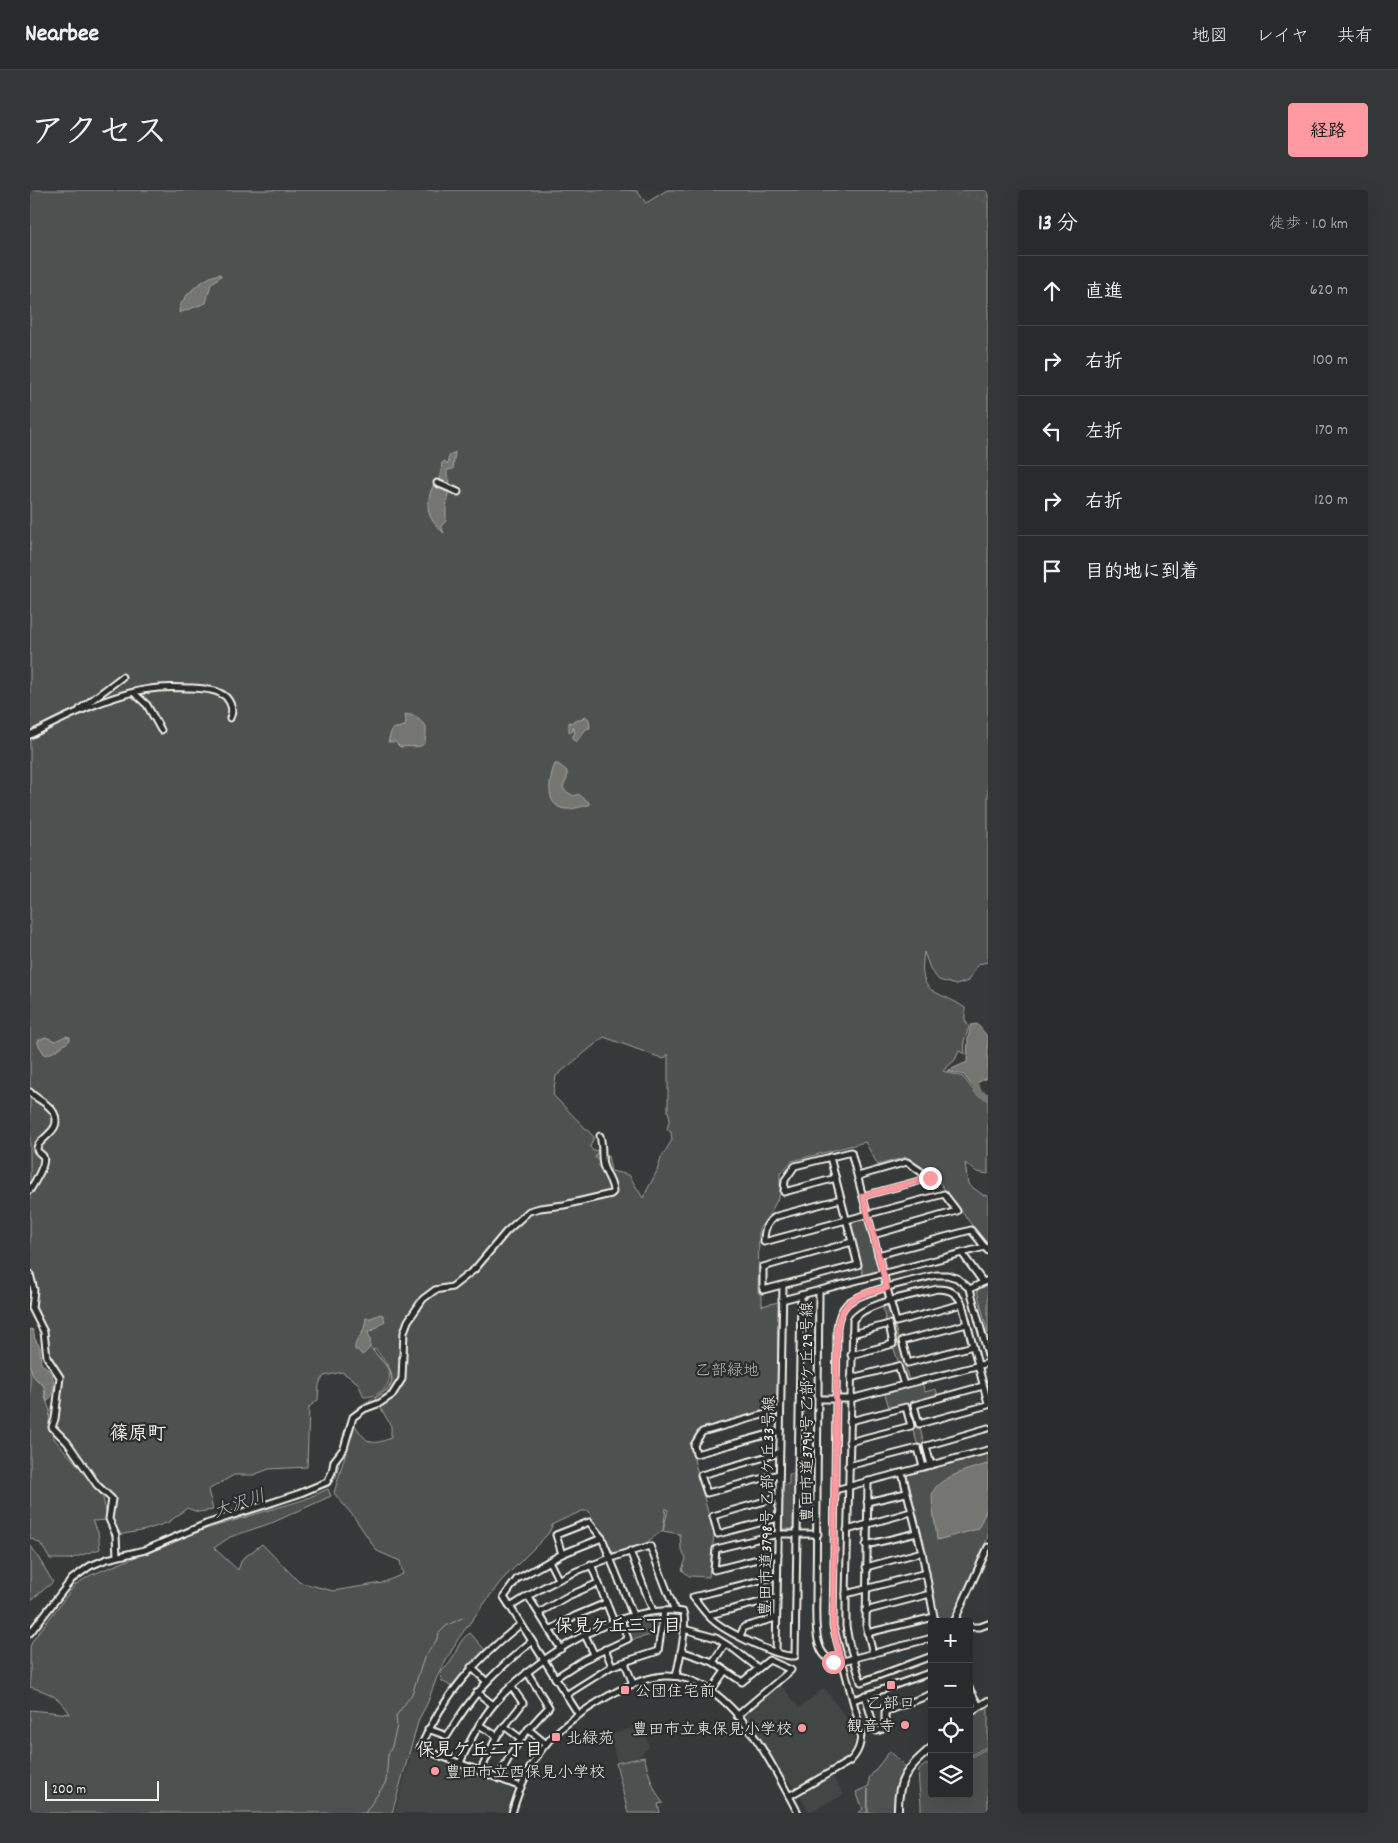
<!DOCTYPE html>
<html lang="ja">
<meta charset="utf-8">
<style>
:root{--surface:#282b2b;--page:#343737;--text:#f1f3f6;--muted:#a5a7a9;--line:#444747;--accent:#ff9aa2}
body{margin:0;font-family:Dekko,"Klee One",sans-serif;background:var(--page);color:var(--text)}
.controls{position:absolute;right:15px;bottom:15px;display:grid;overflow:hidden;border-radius:5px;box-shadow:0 5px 20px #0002}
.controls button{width:45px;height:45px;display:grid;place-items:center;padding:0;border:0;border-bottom:1px solid var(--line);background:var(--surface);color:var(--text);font:25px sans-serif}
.scale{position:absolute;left:15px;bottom:12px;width:114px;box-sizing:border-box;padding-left:5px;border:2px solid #f4f1e8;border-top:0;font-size:14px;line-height:18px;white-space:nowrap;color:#f4f1e8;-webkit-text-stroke:4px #2a2d2e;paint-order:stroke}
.stop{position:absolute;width:15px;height:15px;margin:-11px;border:4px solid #ff9aa2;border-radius:50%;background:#fff}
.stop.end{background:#ff9aa2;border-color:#fff;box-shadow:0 1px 5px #0008}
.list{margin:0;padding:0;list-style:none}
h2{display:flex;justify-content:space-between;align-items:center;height:65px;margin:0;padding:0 20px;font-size:21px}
h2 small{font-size:16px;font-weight:400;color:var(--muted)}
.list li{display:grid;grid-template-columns:32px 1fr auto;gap:15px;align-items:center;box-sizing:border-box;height:70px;padding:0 20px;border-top:1px solid var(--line)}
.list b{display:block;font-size:19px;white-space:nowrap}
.list em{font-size:16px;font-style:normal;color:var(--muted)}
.icon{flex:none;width:28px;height:28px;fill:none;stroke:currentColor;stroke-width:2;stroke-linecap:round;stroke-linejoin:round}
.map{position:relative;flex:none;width:958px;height:1623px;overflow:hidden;border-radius:5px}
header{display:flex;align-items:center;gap:30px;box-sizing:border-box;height:70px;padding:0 25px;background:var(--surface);border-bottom:1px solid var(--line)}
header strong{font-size:24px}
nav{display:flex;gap:28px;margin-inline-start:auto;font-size:18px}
.intro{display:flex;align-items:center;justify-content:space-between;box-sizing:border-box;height:120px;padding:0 30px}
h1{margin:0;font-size:35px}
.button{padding:12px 22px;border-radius:5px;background:var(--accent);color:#111;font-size:18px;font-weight:700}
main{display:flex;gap:30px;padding:0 30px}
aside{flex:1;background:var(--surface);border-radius:5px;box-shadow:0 5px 20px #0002}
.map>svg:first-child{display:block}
</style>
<header>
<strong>Nearbee</strong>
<nav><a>地図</a><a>レイヤ</a><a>共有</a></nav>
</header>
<div class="intro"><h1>アクセス</h1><a class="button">経路</a></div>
<main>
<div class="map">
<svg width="958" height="1623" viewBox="0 0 958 1623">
<rect width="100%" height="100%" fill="#363939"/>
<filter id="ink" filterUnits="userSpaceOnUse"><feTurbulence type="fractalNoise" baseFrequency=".02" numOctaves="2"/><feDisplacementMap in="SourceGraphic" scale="10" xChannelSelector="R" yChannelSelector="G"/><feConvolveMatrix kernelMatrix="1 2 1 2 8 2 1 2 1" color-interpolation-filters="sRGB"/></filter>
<g filter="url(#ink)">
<g fill="#434645">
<polygon points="749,1492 769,1518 794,1498 818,1530 825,1552 821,1562 815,1569 765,1597 763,1597 757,1588 755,1589 729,1546 714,1526 713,1523"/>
<polygon points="613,1535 619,1557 608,1567 587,1572 580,1545"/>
<polygon points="382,1562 483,1599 477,1623 364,1623"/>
<polygon points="802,1586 814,1605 779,1622 770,1606"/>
</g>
<g fill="#4e514f" stroke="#a1a19c" fill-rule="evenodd">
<path d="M0,0H598L607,1L616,13L637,0H958V772L948,774L938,791L926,795L909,790L901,781L894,762C887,808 907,798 935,818V830L939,837L934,851L935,864L929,861L925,870L913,881L933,887L947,905L958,910V984L947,982L935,973L938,994L953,1005L958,1006V1056L902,983L876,967L848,975L835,952L762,971L750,984V1004L741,1022L729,1039L728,1102L732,1107V1116L748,1112L747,1216L669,1239L660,1254L684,1345L679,1387L659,1386L652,1380L656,1369L651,1359L650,1344L633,1341L638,1320L636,1318L633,1340L616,1353L583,1363L573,1343L564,1335L559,1321H552L523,1334L518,1344L471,1391L428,1449L407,1487L397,1514L389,1529L362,1623H0V1520L40,1524C30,1507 18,1502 0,1497V1457L3,1450L45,1395L61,1385L176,1339L273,1310L298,1299L301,1306L244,1332L200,1347L184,1358L208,1380L212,1369L232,1354L269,1392L303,1401L352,1393L373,1384L370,1371L347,1361L324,1327L304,1303L324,1234C337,1252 339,1257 361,1248V1236L345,1208L360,1197C367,1182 354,1172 346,1159L343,1160C348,1167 358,1175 359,1183C362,1198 346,1207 334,1207L328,1193L312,1182L294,1186L289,1194L288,1210L279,1217L277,1277L239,1279L223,1285H204L178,1300L183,1320L168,1322L157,1318L139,1332L116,1340L88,1345L81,1328L83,1319L82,1305L48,1266L40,1253L29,1241L26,1239L24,1235L31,1186L17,1166L15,1139L4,1111L5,1095L0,1080V546C16,538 33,530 49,523C83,508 119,501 155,495C113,490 35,519 0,542ZM574,847L634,869L638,864V921L640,928L637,939L641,942L642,950L631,968L627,981L613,1008L599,985L581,981L578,966L565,968L568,960L563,961L560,957L564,947L523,905L526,886Z"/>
<polygon points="835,1029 849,1082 834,1088 820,1033"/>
<polygon points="958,1094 958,1144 947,1100"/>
<polygon points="859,1113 879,1191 875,1192 863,1156 865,1155 859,1132 856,1132 852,1114"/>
<polygon points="0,1174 7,1190 14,1196 15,1207 20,1221 19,1232 21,1242 25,1250 53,1281 73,1308 78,1330 62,1331 68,1342 70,1359 40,1369 20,1369 10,1353 0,1348"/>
<polygon points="892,1193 895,1202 906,1199 908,1206 883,1213 894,1253 893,1254 898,1274 894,1275 882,1237 884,1236 878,1214 859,1218 855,1204"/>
<polygon points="958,1264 958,1347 920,1432 908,1432 895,1363 877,1285"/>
<polygon points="766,1283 765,1339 751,1339 752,1295 759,1294 759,1284"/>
<polygon points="0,1354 23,1392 0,1411"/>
<polygon points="631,1426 628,1443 602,1450 597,1435 617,1428"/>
<path d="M440,1443L455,1460L437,1478L422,1497L412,1491L411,1482C415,1478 420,1474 422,1469C428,1459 429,1450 440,1443Z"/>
<polygon points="958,1513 958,1556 939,1566 939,1525"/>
<path d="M958,1558V1623H891C892,1608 887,1594 889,1579L897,1574L902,1575V1604H939V1568Z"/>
<path d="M860,1561L876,1577C866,1594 864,1603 865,1623H838V1599L837,1623H828L833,1619L826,1602L839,1596V1588Z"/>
<path d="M614,1567C619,1583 622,1599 633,1613L628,1614L630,1623H598L586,1573Z"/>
</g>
<g fill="#757572" stroke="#a8a7a1">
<path d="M190,84L191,86L181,94L176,113L149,123C148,108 175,86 190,84Z"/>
<path d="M425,262L423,279L417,280V285L420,291L416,317V331L411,336L414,343C396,328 394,315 404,294L410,291L412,273L415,271L417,274L419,273L418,269L420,265Z"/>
<path d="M375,524L385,526L396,536C397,563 390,555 370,557L365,552H358L362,539L375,536L376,532Z"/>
<polygon points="555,526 559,529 560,538 556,539 546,552 542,548 545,542 543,536 543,541 539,543 539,532 542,533 544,530 551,530"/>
<path d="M525,574H528L537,581V589L533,597L535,601L544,606L548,604L559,612V615C552,616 543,620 535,619C514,616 519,588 525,574Z"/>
<polygon points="947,834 958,847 958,887 942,896 934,885 917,881 937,872 938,848 941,835"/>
<path d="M36,846L40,847V850C31,857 26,862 15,865L8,854V850L16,847L25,851Z"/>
<path d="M350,1124L353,1125L355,1131L345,1139L338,1142C342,1154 342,1158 332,1165L328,1160H325C324,1151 330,1148 333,1141C335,1137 335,1132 336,1128H341Z"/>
<path d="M0,1139L3,1140L5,1149L10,1157L11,1173C14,1176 18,1178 20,1181C26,1190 25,1205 17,1212L14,1196L3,1186L0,1175Z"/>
<path d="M958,1274V1316L948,1339L907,1350C906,1336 902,1320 902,1306C903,1288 943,1278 958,1274Z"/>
</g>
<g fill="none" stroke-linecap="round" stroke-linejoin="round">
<g stroke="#a8a7a1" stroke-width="1">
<path d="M311,1258C313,1247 316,1229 324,1221C335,1210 355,1206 362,1192L360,1180L340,1157"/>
<polyline points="0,1449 43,1394 59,1381 75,1373 131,1358 174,1338 237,1319 299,1296 306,1287 311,1265"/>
<polyline points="335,1623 356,1592 358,1565 362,1556 367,1536 366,1526 382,1504 394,1468 406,1451 409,1443 416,1436 434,1427"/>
</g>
<polyline stroke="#757572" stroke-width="7" points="945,895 949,903 958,907"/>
<polyline stroke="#525553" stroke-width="6" stroke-dasharray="6 3" stroke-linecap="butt" points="917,0 958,11"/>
<defs>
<g id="minor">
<polyline points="407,293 428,302"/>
<polyline points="104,503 117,515 131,540"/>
<polyline points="50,519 92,487"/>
<path d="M0,545C37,526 87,501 129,498C140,497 152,498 163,498C174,499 187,499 196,507C201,513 204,520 200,528"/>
<path d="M0,902C7,910 19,913 24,923C34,942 5,949 7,960C7,961 12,965 13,966C17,974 4,993 0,1000"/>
<path d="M800,967C809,1003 819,1039 828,1075L733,1100V1077L822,1052"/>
<polyline points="828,986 877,972 900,988"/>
<polyline points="806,988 754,1002 755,990 765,976 821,962 866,1132 932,1114"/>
<polyline points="833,1006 900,988"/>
<path d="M811,1009L747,1026C736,1032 734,1040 734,1052L914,1004L927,1021L843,1045"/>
<polyline points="932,1063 953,1092"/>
<polyline points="848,1065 941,1040 958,1061"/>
<polyline points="0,1084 4,1100 2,1118 14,1142 17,1167 30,1187 25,1229 22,1237 37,1252 67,1295 82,1309 79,1329 86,1345 87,1366"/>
<polyline points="940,1099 958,1090"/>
<path d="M789,1101L786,1407C786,1431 781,1479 817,1470L902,1448"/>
<polyline points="752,1110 955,1057"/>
<polyline points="937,1134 872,1151 878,1173 943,1156"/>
<polyline points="821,1165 863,1154 859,1134 822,1144"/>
<polyline points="821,1188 868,1176 874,1195"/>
<polyline points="953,1196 884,1215 889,1234 958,1215"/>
<polyline points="789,1209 820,1209 958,1173"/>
<polyline points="750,1241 666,1264 664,1255 672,1242 750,1220"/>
<polyline points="819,1252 881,1236 876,1217 820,1231"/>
<polyline points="901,1275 896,1256 958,1238"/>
<polyline points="818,1276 888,1258 893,1277"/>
<polyline points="872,1283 892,1362 905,1432"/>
<polyline points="749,1284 677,1303 671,1285 749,1263"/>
<polyline points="838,1291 836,1435 843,1464"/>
<polyline points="805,1300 958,1260"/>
<polyline points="837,1312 876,1303"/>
<polyline points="748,1328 688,1344 683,1326 749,1307"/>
<polyline points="817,1340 881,1322"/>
<polyline points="836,1355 887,1343"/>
<polyline points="600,1361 623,1421"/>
<polyline points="532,1364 526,1345 559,1332 572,1348 603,1425"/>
<polyline points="748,1364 684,1380 686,1359 748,1344 788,1344"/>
<polyline points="519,1371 528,1389"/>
<polyline points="561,1374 584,1432"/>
<polyline points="836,1377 892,1362"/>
<path d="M747,1386L663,1407C670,1415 676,1425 684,1431C697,1442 749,1468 765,1466L771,1105"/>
<polyline points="816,1404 896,1383"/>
<polyline points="498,1406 531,1459"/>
<path d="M480,1417C527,1387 566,1371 620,1356L645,1421"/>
<polyline points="835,1421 900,1404"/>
<polyline points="509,1423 536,1407 568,1393"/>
<polyline points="679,1425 747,1408"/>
<polyline points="924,1432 958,1357"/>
<polyline points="939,1437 950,1437 958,1434"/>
<polyline points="654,1439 686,1448 705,1460 728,1478"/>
<polyline points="520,1440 545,1426 576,1413"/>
<path d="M0,1443L42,1389L60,1376L77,1369L115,1360L176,1334L268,1304L297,1292L302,1282L304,1271L314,1258L323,1227L334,1219L350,1213L362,1205L372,1189L374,1142L378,1131L393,1109L405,1100L422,1097L445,1079L476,1042L499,1021L510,1018L534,1015L581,1004L583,1002C583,992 576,985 573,975C571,966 573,956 570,946"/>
<polyline points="837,1443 904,1427"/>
<polyline points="555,1445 564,1464"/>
<polyline points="710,1446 714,1437 746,1428"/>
<polyline points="575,1459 582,1476"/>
<polyline points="651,1461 683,1472 712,1492 739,1470 761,1480 707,1526"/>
<polyline points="746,1462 753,1095"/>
<path d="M902,1466L831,1492L819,1453L816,1436V1404L823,1130C836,1112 885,1105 907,1099C920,1099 927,1103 932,1114L958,1213"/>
<polyline points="683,1472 695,1454"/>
<polyline points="595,1473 603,1494"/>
<polyline points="441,1477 456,1491"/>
<polyline points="525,1488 553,1470 598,1449 591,1430"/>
<polyline points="939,1498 949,1516"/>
<polyline points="681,1501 695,1481"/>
<polyline points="447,1502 463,1515"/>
<polyline points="536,1505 582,1476 628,1461 634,1421"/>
<polyline points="835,1505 845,1540 847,1541 855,1538 855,1522 902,1504"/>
<polyline points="823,1510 902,1482"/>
<polyline points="549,1525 474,1407 487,1389 532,1364 572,1348"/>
<polyline points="449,1535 467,1546"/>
<polyline points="474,1536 490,1548"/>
<path d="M398,1539L417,1546C442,1504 464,1482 502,1451"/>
<polyline points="498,1539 516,1554"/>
<path d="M430,1573C439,1552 449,1532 464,1514C503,1469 591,1412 653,1422C658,1433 649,1473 646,1486"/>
<polyline points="450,1582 467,1546 493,1513 481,1496"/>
<path d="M469,1589C480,1560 497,1539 519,1517L497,1482"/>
<path d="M491,1597L390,1558C415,1503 444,1471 491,1434"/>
<path d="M759,1606L820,1571C829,1562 831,1553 831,1541L803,1436L807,1138C808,1129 810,1121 817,1114C831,1101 886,1090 906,1085H917L927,1088L940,1099L958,1165"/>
<path d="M482,1623C489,1599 499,1575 515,1555C537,1528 599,1488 634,1486C651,1485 667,1491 680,1500C720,1527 746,1582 768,1623"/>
</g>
<g id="major">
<polyline points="939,1523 958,1511"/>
<path d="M868,1623C867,1588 877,1579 902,1557"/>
</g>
</defs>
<use href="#minor" stroke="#f4f1e8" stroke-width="9"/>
<use href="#major" stroke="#f4f1e8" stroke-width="10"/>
<use href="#minor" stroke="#2a2d2e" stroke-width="5"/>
<use href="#major" stroke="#2a2d2e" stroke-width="6"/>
</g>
</g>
<g fill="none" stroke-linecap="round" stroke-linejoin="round" filter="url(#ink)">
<path stroke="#ff9aa2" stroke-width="6" d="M803,1472H811L803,1436L807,1138C811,1110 831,1102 857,1098L833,1006L900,988"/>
</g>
<g fill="#ff9aa2" stroke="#2a2d2e" stroke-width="2">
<rect x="856" y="1490" width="10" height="10" rx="2.5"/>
<rect x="590" y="1495" width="10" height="10" rx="2.5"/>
<circle cx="875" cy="1535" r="5"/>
<circle cx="772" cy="1538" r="5"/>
<rect x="521" y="1542" width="10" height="10" rx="2.5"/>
<circle cx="405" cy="1581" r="5"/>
</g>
<g text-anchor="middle" stroke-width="4.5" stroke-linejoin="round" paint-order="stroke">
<g font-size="16" fill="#bab9b2" stroke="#2a2d2e">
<text x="697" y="1185">乙部緑地</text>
</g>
<g font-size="16" fill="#f4f1e8" stroke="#2a2d2e">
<text transform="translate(776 1222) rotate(-90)" y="6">豊田市道3794号 乙部ケ丘29号線</text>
<text transform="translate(736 1316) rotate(-89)" y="6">豊田市道3798号 乙部ケ丘33号線</text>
</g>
<g font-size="16" fill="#f4f1e8" stroke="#2a2d2e" text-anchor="start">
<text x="605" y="1506">公団住宅前</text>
<text x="861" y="1518" text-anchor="middle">乙部口</text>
<text x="865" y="1541" text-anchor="end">観音寺</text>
<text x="762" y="1544" text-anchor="end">豊田市立東保見小学校</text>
<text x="536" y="1553">北緑苑</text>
<text x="415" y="1587">豊田市立西保見小学校</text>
</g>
<g font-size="18" font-style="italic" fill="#b4b3ad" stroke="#2a2d2e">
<text transform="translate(209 1313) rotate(-19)" y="6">大沢川</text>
</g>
<g font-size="18" font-weight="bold" fill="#f4f1e8" stroke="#2a2d2e">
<text x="588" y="1441">保見ケ丘三丁目</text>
<text x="450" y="1565">保見ケ丘二丁目</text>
</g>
<g font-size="19" font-weight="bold" fill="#f4f1e8" stroke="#2a2d2e">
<text x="108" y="1249">篠原町</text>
</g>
</g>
</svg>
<div class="controls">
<button>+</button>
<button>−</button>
<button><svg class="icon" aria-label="locate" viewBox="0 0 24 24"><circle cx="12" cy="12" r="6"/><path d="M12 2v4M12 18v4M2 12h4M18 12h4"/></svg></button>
<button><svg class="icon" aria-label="layers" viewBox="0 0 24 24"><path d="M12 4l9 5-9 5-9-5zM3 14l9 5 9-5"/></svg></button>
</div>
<div class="scale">200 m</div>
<div class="stop" style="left:803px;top:1472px"></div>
<div class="stop end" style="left:900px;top:988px"></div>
</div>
<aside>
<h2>13 分<small>徒歩 · 1.0 km</small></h2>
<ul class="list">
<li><svg class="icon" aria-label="ahead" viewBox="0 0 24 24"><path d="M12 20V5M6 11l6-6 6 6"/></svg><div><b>直進</b></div><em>620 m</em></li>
<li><svg class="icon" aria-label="right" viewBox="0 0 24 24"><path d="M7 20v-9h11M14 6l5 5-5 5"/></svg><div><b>右折</b></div><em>100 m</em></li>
<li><svg class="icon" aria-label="left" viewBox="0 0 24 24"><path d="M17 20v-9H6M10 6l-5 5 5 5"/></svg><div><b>左折</b></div><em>170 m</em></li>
<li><svg class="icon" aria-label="right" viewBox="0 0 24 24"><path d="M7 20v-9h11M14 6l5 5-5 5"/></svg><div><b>右折</b></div><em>120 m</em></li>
<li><svg class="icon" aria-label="arrive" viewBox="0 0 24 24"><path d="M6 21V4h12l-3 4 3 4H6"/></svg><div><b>目的地に到着</b></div></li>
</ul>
</aside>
</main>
